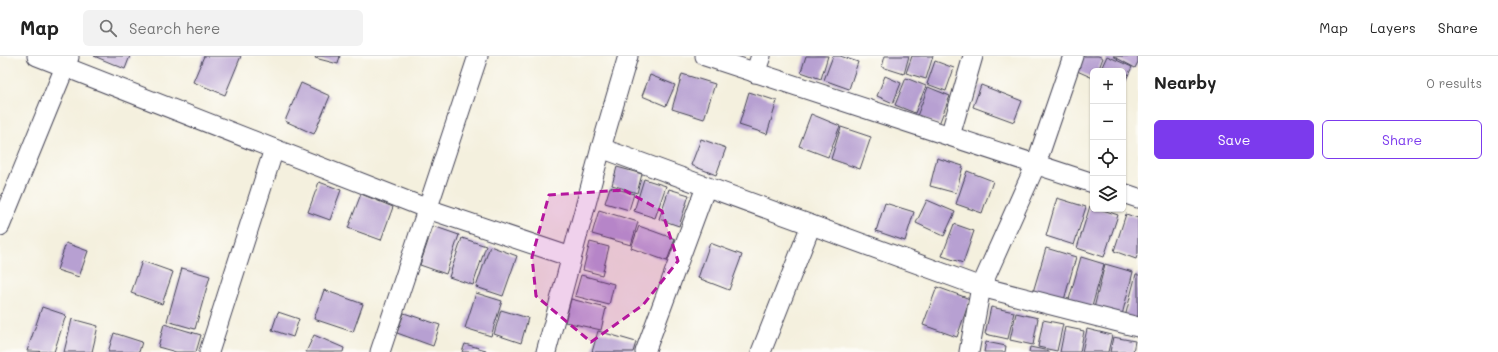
<!DOCTYPE html>
<meta charset="utf-8">
<style>
:root{--surface:#fff;--page:#f2f2f2;--text:#222;--muted:#767676;--line:#e0e0e0;--accent:#7c3aed}
body{margin:0;font-family:Mali,sans-serif;background:var(--page);color:var(--text)}
.controls{position:absolute;right:12px;top:12px;display:grid;overflow:hidden;border-radius:6px;box-shadow:0 1px 3px #0004}
.controls button{width:36px;height:36px;display:grid;place-items:center;padding:0;border:0;border-bottom:1px solid var(--line);background:var(--surface);color:var(--text);font:20px sans-serif}
.list{margin:0;padding:0;list-style:none}
h2{display:flex;justify-content:space-between;align-items:center;height:52px;margin:0;padding:0 16px;font-size:17px}
h2 small{font-size:13px;font-weight:400;color:var(--muted)}
.actions{display:flex;gap:8px;padding:12px 16px}
.actions a{flex:1;padding:9px 0;border:1px solid var(--accent);border-radius:6px;text-align:center;font-size:14px;color:var(--accent)}
.actions .main{background:var(--accent);color:#fff}
.icon{flex:none;width:22px;height:22px;fill:none;stroke:currentColor;stroke-width:2;stroke-linecap:round;stroke-linejoin:round}
.map{position:relative;flex:none;width:1138px;height:296px;overflow:hidden}
header{display:flex;align-items:center;gap:24px;box-sizing:border-box;height:56px;padding:0 20px;background:var(--surface);border-bottom:1px solid var(--line)}
header strong{font-size:19px}
nav{display:flex;gap:22px;margin-inline-start:auto;font-size:14px}
.search{width:280px;height:36px;background:var(--page);display:flex;align-items:center;gap:10px;box-sizing:border-box;padding:0 14px;border-radius:6px;color:var(--muted);font-size:15px}
main{display:flex}
aside{flex:1;background:var(--surface)}
.map>svg:first-child{display:block}
</style>
<header>
<strong>Map</strong>
<div class="search"><svg class="icon" aria-label="search" viewBox="0 0 24 24"><circle cx="10" cy="10" r="6"/><path d="M15 15l6 6"/></svg>Search here</div>
<nav><a>Map</a><a>Layers</a><a>Share</a></nav>
</header>
<main>
<div class="map">
<svg width="1138" height="296" viewBox="0 0 1138 296">
<rect width="100%" height="100%" fill="#fdfcf7"/>
<filter id="ink" filterUnits="userSpaceOnUse"><feTurbulence type="fractalNoise" baseFrequency=".025" numOctaves="2"/><feDisplacementMap in="SourceGraphic" scale="8" xChannelSelector="R" yChannelSelector="G"/><feConvolveMatrix kernelMatrix="1 2 1 2 8 2 1 2 1" color-interpolation-filters="sRGB"/></filter>
<filter id="wash" filterUnits="userSpaceOnUse"><feTurbulence type="fractalNoise" baseFrequency=".012" numOctaves="4" result="noise"/><feDisplacementMap in="SourceGraphic" scale="16" xChannelSelector="R" yChannelSelector="G"/><feGaussianBlur stdDeviation="0.9" result="paint"/><feColorMatrix in="noise" values="0 0 0 0 0 0 0 0 0 0 0 0 0 0 0 0 0 1.4 0 .05"/><feComposite in="paint" operator="in"/></filter>
<g filter="url(#wash)">
<rect width="100%" height="100%" fill="#f4f0de"/>
<g id="blocks">
<g fill="#b7a0d2">
<polygon points="94,0 130,0 125,13"/>
<polygon points="204,0 241,0 225,39 193,26"/>
<polygon points="316,0 340,0 338,8 315,2"/>
<polygon points="806,0 828,0 821,23 801,16"/>
<polygon points="833,0 840,0 858,6 849,33 824,24"/>
<polygon points="885,0 909,0 904,18 882,11"/>
<polygon points="912,0 933,0 926,23 906,17"/>
<polygon points="1073,0 1098,0 1103,2 1098,15 1093,15 1093,22 1068,11"/>
<polygon points="1107,0 1132,11 1123,30 1123,15 1100,15"/>
<polygon points="1113,0 1138,0 1138,6 1135,12"/>
<polygon points="935,5 954,12 946,35 927,28"/>
<polygon points="682,18 715,28 704,63 672,53"/>
<polygon points="650,19 675,29 666,50 642,40"/>
<polygon points="885,20 901,27 893,47 877,40"/>
<polygon points="906,22 926,30 915,57 895,49"/>
<polygon points="301,27 330,40 314,78 285,65"/>
<polygon points="981,29 1022,45 1014,66 973,51"/>
<polygon points="928,31 950,40 939,68 917,60"/>
<polygon points="749,36 777,45 767,78 739,69"/>
<polygon points="811,58 840,70 828,101 799,90"/>
<polygon points="841,71 871,81 860,113 831,103"/>
<polygon points="701,83 726,92 716,119 691,109"/>
<polygon points="937,102 963,110 956,137 930,130"/>
<polygon points="617,111 642,118 637,137 612,129"/>
<polygon points="967,115 993,125 982,157 956,148"/>
<polygon points="644,123 666,130 655,162 634,155"/>
<polygon points="319,126 341,134 330,164 308,156"/>
<polygon points="610,131 634,138 629,154 605,147"/>
<polygon points="669,133 689,139 679,170 659,163"/>
<polygon points="361,138 393,151 381,184 348,172"/>
<polygon points="1057,142 1086,151 1074,189 1046,180"/>
<polygon points="927,144 955,156 944,180 916,167"/>
<polygon points="885,147 914,156 905,185 876,175"/>
<polygon points="1090,150 1093,151 1093,153 1100,153 1118,159 1104,201 1077,192"/>
<polygon points="599,154 638,166 631,189 592,178"/>
<polygon points="1126,158 1138,162 1138,197 1136,203 1114,195"/>
<polygon points="954,168 974,175 963,207 942,200"/>
<polygon points="433,170 459,179 446,218 420,209"/>
<polygon points="639,170 675,183 667,205 631,192"/>
<polygon points="462,182 486,190 473,229 449,221"/>
<polygon points="590,186 609,191 602,219 583,214"/>
<polygon points="66,187 88,195 79,221 57,214"/>
<polygon points="710,187 742,199 729,234 698,222"/>
<polygon points="490,190 517,200 503,240 476,231"/>
<polygon points="1046,192 1076,201 1064,244 1033,236"/>
<polygon points="1081,201 1104,208 1091,254 1068,247"/>
<polygon points="142,205 173,216 162,248 131,237"/>
<polygon points="1105,208 1133,216 1122,259 1094,252"/>
<polygon points="182,212 210,220 195,273 167,265"/>
<polygon points="1136,218 1138,218 1138,264 1125,261"/>
<polygon points="581,219 614,228 609,249 575,240"/>
<polygon points="937,231 970,243 957,281 923,269"/>
<polygon points="324,234 363,248 353,276 314,263"/>
<polygon points="476,237 502,245 491,280 465,272"/>
<polygon points="571,243 606,252 601,274 565,266"/>
<polygon points="42,251 66,259 54,296 27,295"/>
<polygon points="991,251 1014,256 1008,283 985,278"/>
<polygon points="501,254 528,262 521,287 494,278"/>
<polygon points="278,256 299,263 293,281 272,274"/>
<polygon points="404,257 440,269 433,290 397,277"/>
<polygon points="1016,257 1038,262 1033,289 1010,284"/>
<polygon points="72,263 98,270 92,296 64,296"/>
<polygon points="1043,264 1063,268 1057,295 1038,291"/>
<polygon points="164,268 201,279 196,296 176,296 158,291"/>
<polygon points="1065,271 1084,275 1080,296 1060,296"/>
<polygon points="1087,273 1112,279 1108,296 1082,296"/>
<polygon points="598,275 636,286 633,296 592,296"/>
<polygon points="114,277 142,286 139,296 108,296"/>
<polygon points="314,279 344,292 343,296 306,296"/>
<polygon points="1113,281 1135,285 1133,296 1110,296"/>
<polygon points="986,286 1006,290 1005,296 984,296"/>
<polygon points="465,288 486,294 486,296 462,296"/>
<polygon points="1030,291 1049,295 1049,296 1029,296"/>
</g>
</g>
</g>
<g filter="url(#ink)">
<use href="#blocks" fill-opacity="0" stroke="#424153" stroke-width="1"/>
<g fill="none" stroke-linecap="round" stroke-linejoin="round">
<defs>
<g id="minor">
<polyline points="37,0 428,153 571,201"/>
<polyline points="705,0 1093,127"/>
<polyline points="1073,0 1036,108 981,231 1138,271"/>
<polyline points="755,17 761,0"/>
<polyline points="950,80 973,0"/>
<polyline points="601,92 981,231 969,296"/>
<polyline points="1123,137 1138,142"/>
<polyline points="0,170 69,1"/>
<polyline points="209,296 274,93"/>
<polyline points="380,296 478,0"/>
<polyline points="546,296 601,92 628,0"/>
<polyline points="645,296 706,131"/>
<polyline points="761,296 811,169"/>
</g>
</defs>
<use href="#minor" stroke="#424153" stroke-width="21"/>
<use href="#minor" stroke="#fff" stroke-width="19"/>
</g>
</g>
<path fill="#b5179e" fill-opacity="0.2" stroke="#b5179e" stroke-width="3" stroke-dasharray="8 5" stroke-linejoin="round" d="M624,134L662,155L678,205L643,249L591,286L536,240L532,201L549,139Z"/>
</svg>
<div class="controls">
<button>+</button>
<button>−</button>
<button><svg class="icon" aria-label="locate" viewBox="0 0 24 24"><circle cx="12" cy="12" r="6"/><path d="M12 2v4M12 18v4M2 12h4M18 12h4"/></svg></button>
<button><svg class="icon" aria-label="layers" viewBox="0 0 24 24"><path d="M12 4l9 5-9 5-9-5zM3 14l9 5 9-5"/></svg></button>
</div>
</div>
<aside>
<h2>Nearby<small>0 results</small></h2>
<ul class="list">
</ul>
<div class="actions"><a class="main">Save</a><a>Share</a></div>
</aside>
</main>
